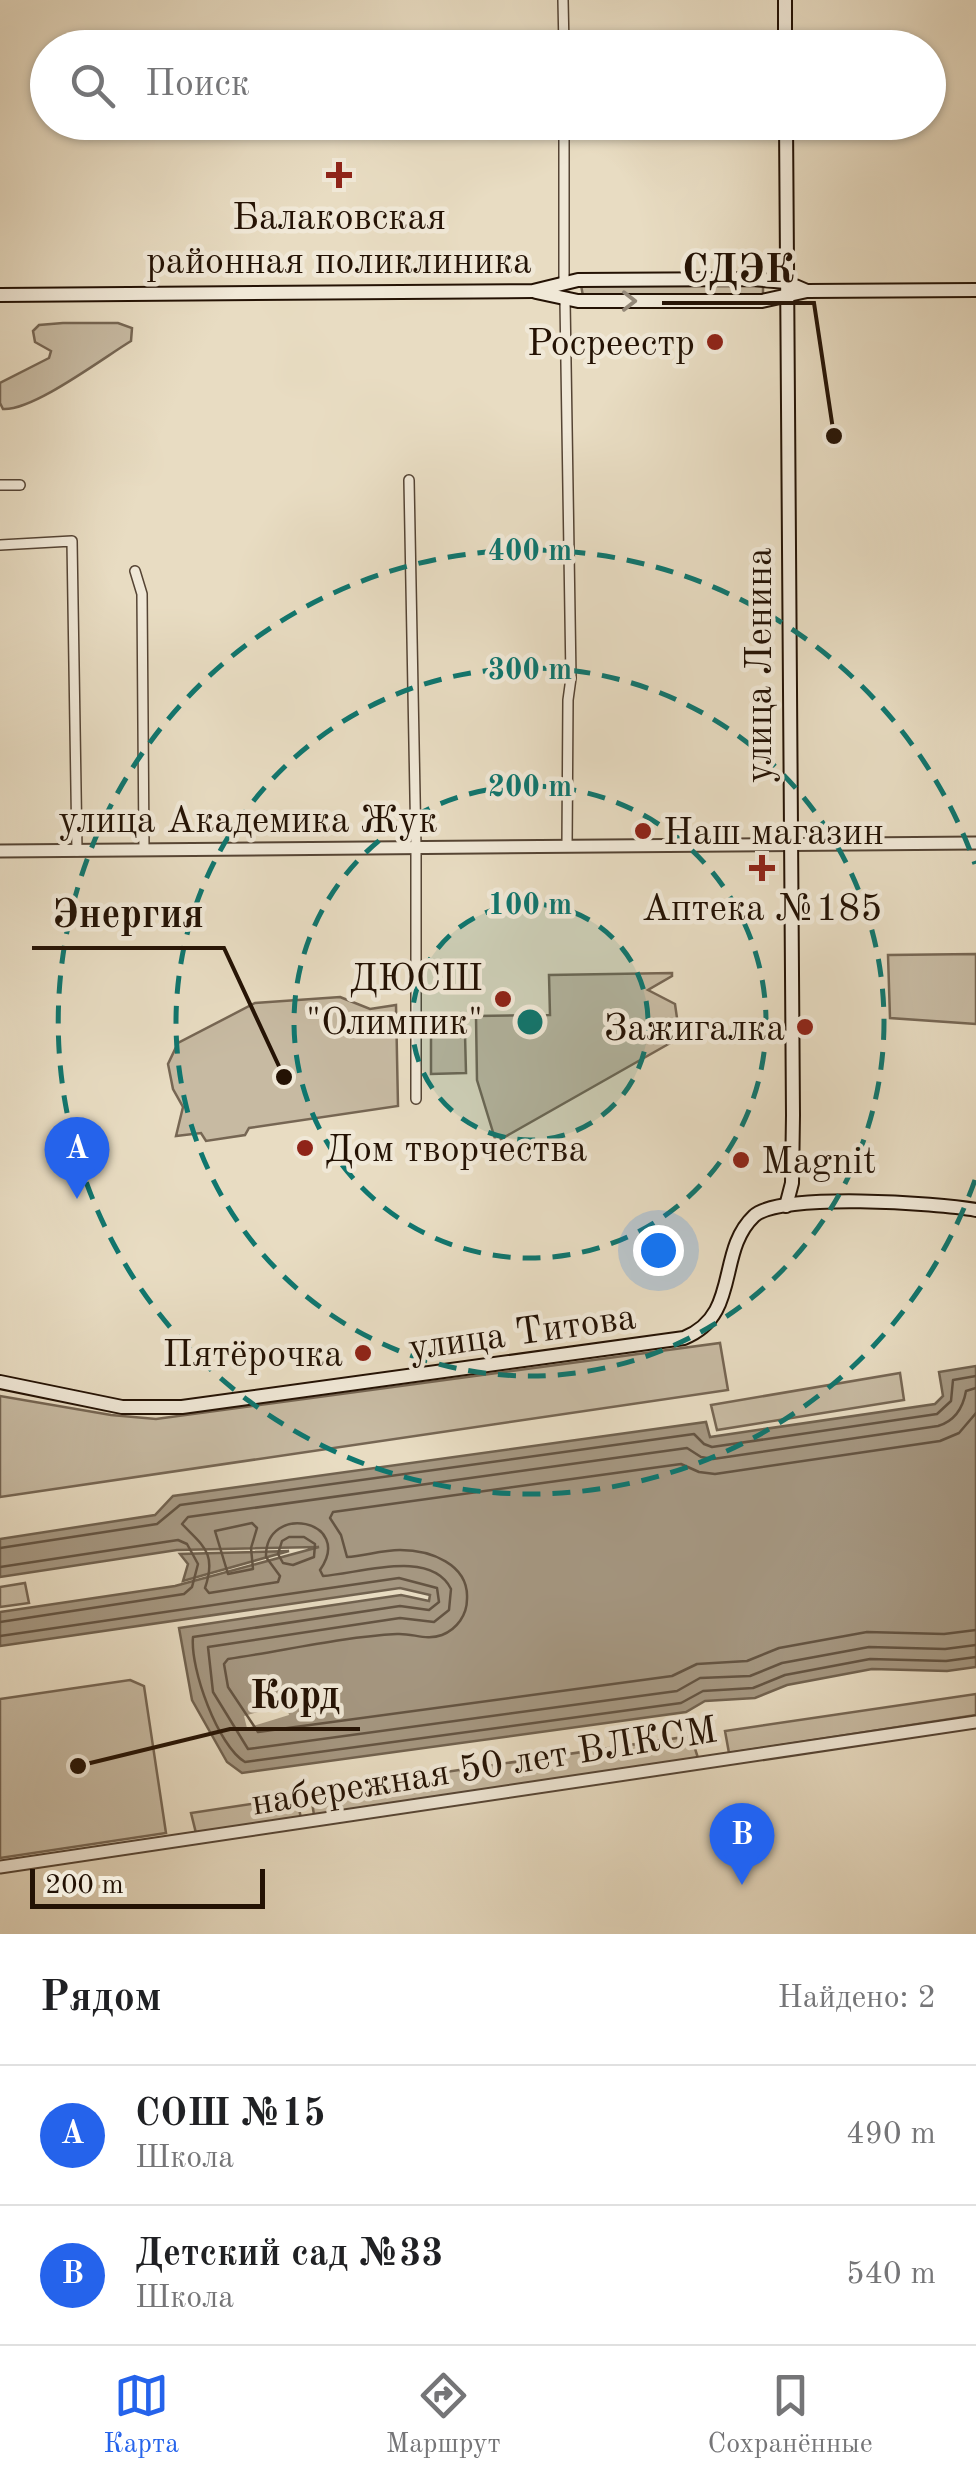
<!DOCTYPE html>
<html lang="ru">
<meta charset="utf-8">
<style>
:root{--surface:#fff;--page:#f2f2f2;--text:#202124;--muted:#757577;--line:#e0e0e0;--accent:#2563eb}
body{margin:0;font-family:"Old Standard TT",serif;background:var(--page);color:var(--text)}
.scale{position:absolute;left:30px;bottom:25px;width:235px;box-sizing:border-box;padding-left:10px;border:5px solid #241204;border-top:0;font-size:28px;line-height:35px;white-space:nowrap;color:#241204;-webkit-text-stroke:8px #f0e8d7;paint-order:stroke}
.you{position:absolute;left:658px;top:1250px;width:35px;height:35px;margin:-25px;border:8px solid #fff;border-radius:50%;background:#1a73e8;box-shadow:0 0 0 15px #1a73e833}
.badge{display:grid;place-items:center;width:65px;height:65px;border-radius:50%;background:var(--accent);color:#fff;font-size:32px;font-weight:700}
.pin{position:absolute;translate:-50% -82px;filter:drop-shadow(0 2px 5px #0008)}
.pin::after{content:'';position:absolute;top:52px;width:35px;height:30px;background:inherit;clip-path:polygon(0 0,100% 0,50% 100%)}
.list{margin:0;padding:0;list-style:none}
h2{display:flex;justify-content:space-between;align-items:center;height:130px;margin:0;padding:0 40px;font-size:42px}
h2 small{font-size:32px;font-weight:400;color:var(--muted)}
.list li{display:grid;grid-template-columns:65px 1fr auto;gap:30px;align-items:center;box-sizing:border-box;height:140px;padding:0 40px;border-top:2px solid var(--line)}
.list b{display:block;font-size:38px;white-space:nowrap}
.list p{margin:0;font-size:32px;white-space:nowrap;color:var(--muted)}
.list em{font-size:32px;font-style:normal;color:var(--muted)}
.icon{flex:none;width:55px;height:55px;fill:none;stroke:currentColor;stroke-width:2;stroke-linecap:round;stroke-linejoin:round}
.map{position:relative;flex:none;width:976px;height:1934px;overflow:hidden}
.search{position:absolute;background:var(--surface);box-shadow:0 2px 8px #0004;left:30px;right:30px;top:30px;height:110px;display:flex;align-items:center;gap:25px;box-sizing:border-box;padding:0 35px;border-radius:55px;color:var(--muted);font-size:38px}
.sheet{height:410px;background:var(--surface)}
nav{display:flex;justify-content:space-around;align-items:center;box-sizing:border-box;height:140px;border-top:2px solid var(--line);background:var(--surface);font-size:28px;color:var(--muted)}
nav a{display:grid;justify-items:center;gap:5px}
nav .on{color:var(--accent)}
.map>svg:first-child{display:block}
</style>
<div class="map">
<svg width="976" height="1934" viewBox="0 0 976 1934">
<rect width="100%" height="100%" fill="#e8dcc2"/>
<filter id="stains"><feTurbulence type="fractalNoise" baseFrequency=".002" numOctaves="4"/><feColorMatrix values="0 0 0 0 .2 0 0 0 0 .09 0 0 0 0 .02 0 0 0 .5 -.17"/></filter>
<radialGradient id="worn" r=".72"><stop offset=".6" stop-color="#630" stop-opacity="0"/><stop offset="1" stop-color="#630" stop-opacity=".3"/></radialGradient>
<g fill="#c7baa2" stroke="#766653" stroke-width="2.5">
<polygon points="581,285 763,285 763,294 583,296"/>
<path d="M63,323H118L132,328L131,341C103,358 33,411 3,409L0,403V383L49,358L51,351L35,342L33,331L39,325Z"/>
<polygon points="976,954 976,1024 890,1018 888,955"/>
<polygon points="672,973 672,976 648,990 675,1004 677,1018 672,1042 496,1142 477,1080 476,1016 550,1015 549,975"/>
<polygon points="340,997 370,1009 396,1005 398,1106 249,1128 245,1135 206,1141 201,1133 176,1136 183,1107 173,1089 168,1064 178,1043 255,1003"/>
<polygon points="465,1034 466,1073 431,1074 431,1035"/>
<polygon points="720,1343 728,1390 0,1497 0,1396 111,1415 156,1419"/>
<polygon points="900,1373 904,1400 717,1430 711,1405"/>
<polygon points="25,1583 29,1603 0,1607 0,1587"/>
<polygon points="130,1680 144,1686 166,1833 0,1858 0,1699"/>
<polygon points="976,1694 976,1715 729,1753 725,1731"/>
<polygon points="691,1736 698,1758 340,1813 337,1788"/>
<polygon points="331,1793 334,1812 314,1815 311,1796"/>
<polygon points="297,1797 301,1819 196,1833 191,1813"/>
</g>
<g fill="#a59781" stroke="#71624f" stroke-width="2.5">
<polygon points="976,1366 976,1667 947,1671 872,1669 787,1685 755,1698 705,1701 686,1712 242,1773 227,1762 192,1700 179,1628 401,1595 429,1601 430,1595 400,1588 0,1646 0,1612 175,1586 319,1547 177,1550 0,1577 0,1539 155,1515 173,1496 706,1422 710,1437 935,1404 943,1396 939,1372"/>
<polygon points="289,1551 183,1581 188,1564 180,1554"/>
</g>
<polygon fill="#e8dcc2" points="286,1704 289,1715 247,1728 244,1716"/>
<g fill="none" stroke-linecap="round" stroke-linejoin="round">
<g stroke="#645442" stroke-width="2.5">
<path d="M976,1388L966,1391C963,1408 955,1421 938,1426L713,1459L701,1457L687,1448L188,1517L182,1524C203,1546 217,1553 205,1588L209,1593L278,1582L280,1576L266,1557C265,1502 355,1520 320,1570L323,1576C358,1574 431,1548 451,1589L449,1610L434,1622L400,1618L208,1647L213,1692L248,1749L677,1691L700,1678L750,1676L782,1663L869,1647L945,1649L976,1645"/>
<path d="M976,1413L959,1433L940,1441L715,1474L699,1472L681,1464L333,1512L330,1518L341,1535L347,1557C364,1556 382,1550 400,1550C430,1550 469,1564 467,1599C467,1615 457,1629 442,1635C426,1641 413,1633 397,1634C341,1637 283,1651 228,1659L224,1664L228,1687L258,1732L672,1676L697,1664L747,1661L779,1648L867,1632L944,1634L976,1630"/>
<polygon points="252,1523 257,1528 251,1548 253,1569 228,1574 215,1531"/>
<polygon points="304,1537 315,1544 314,1557 293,1565 283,1563 278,1554 282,1541 289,1537"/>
<polyline points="0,1548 157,1524 180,1505 694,1434 704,1444 712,1447 937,1414 951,1401 953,1380 976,1376"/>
<polyline points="0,1567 178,1540 187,1544 198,1564 192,1587 184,1594 0,1622"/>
<path d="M0,1636L399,1578L437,1588L439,1602L429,1610L400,1606L193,1637C190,1669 218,1746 245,1762L681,1703L703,1691L753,1688L785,1675L870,1659L946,1661L976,1657"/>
</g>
<defs>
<g id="minor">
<polyline points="563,0 564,48"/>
<polyline points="564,122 564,283"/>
<polyline points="565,300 571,678 568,700 567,846"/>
<polyline points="409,480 416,848 416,1099"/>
<polyline points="0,485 20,485"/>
<polyline points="0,545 72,541 77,851"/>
<polyline points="135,571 142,594 144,850"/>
</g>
<g id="tertiary">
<polyline points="0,851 976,843"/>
<polyline points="0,1867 976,1722"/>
</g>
<g id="secondary">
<polyline points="785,0 785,48"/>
<polyline points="786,122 793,1115 792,1183 786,1206"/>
<polyline points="536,292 578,301 762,301 807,291 976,290"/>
<polyline points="0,295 533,291 578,280 752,279 786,282 807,291"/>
<path d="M0,1382L122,1407H182L684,1338C741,1315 716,1252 754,1216C779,1192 939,1203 976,1210"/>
</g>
</defs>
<use href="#minor" stroke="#554434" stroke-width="12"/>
<use href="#tertiary" stroke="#554434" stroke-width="15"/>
<use href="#secondary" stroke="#241204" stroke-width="16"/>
<use href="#minor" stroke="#f0e8d7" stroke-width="9"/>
<use href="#tertiary" stroke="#f0e8d7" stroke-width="11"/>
<use href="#secondary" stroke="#f0e8d7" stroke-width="12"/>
</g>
<defs><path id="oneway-chevron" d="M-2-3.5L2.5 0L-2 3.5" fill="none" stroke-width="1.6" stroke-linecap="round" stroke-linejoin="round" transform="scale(2.5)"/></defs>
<use stroke="#948878" href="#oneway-chevron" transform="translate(629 301)"/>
<circle cx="530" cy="1022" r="118" fill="#0f766e" fill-opacity=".12"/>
<g fill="none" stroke="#0f766e" stroke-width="5" stroke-dasharray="18 12">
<circle cx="530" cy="1022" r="118"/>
<circle cx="530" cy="1022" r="236"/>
<circle cx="530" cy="1022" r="354"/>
<path d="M975 1180A472 472 0 1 1 975 864"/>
</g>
<g fill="#8f2418" stroke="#f0e8d7" stroke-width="4">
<path d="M334 160h10v10h10v10h-10v10h-10v-10h-10v-10h10z"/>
<circle cx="715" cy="342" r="10"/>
<circle cx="643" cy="831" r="10"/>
<path d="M757 853h10v10h10v10h-10v10h-10v-10h-10v-10h10z"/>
<circle cx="503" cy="999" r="10"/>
<circle cx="805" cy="1027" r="10"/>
<circle cx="305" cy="1148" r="10"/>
<circle cx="741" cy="1160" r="10"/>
<circle cx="363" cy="1353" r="10"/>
</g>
<g text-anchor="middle" stroke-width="9" stroke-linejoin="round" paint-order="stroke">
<g font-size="38" fill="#241204" stroke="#f0e8d7" text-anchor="end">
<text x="339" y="229" text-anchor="middle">Балаковская<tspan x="339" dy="44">районная поликлиника</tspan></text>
<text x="695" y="355">Росреестр</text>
<text x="663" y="844" text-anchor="start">Наш магазин</text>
<text x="762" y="920" text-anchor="middle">Аптека №185</text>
<text x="483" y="990">ДЮСШ<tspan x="483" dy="44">"Олимпик"</tspan></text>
<text x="785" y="1040">Зажигалка</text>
<text x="325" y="1161" text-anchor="start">Дом творчества</text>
<text x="761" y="1173" text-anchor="start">Magnit</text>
<text x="343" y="1366">Пятёрочка</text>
</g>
<g font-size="38" fill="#241204" stroke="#f0e8d7">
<text transform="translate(758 665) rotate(-90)" y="13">улица Ленина</text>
<text x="248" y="832">улица Академика Жук</text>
<text transform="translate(522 1331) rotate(-8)" y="13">улица Титова</text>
<text transform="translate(484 1765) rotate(-9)" y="13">набережная 50 лет ВЛКСМ</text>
</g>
</g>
<circle cx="530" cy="1022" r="15" fill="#0f766e" stroke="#f0e8d7" stroke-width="5"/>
<g font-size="30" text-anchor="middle" font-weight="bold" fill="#0f766e" stroke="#f0e8d7" stroke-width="9" stroke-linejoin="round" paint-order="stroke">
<text x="530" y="560">400 m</text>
<text x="530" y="679">300 m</text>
<text x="530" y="796">200 m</text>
<text x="530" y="914">100 m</text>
</g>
<path fill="none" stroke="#241204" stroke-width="4" d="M834 436L814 303H662M284 1077L224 948H32M78 1766L230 1729H360"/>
<g fill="#241204" stroke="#f0e8d7" stroke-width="4">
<circle cx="834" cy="436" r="10"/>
<circle cx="284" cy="1077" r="10"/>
<circle cx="78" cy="1766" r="10"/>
</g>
<g font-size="40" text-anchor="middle" font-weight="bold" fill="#241204" stroke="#f0e8d7" stroke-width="9" stroke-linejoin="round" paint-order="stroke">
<text x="738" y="282">СДЭК</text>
<text x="128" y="927">Энергия</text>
<text x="295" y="1708">Корд</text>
</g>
<rect width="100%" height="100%" filter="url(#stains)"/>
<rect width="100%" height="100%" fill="url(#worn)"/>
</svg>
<div class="scale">200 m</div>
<div class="you"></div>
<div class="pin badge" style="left:77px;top:1199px">A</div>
<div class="pin badge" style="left:742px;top:1885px">B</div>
<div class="search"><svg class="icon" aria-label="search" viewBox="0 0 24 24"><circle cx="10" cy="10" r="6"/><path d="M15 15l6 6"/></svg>Поиск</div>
</div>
<section class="sheet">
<h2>Рядом<small>Найдено: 2</small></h2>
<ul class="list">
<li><span class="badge">A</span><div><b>СОШ №15</b><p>Школа</p></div><em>490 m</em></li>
<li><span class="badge">B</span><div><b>Детский сад №33</b><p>Школа</p></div><em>540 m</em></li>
</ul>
</section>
<nav>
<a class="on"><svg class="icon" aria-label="map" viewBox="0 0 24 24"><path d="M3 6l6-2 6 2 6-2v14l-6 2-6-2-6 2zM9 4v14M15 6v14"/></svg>Карта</a>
<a><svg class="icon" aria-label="directions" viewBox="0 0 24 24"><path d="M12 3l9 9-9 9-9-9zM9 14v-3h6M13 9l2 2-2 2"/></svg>Маршрут</a>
<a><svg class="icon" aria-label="saved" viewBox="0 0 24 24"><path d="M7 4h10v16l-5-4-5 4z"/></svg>Сохранённые</a>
</nav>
